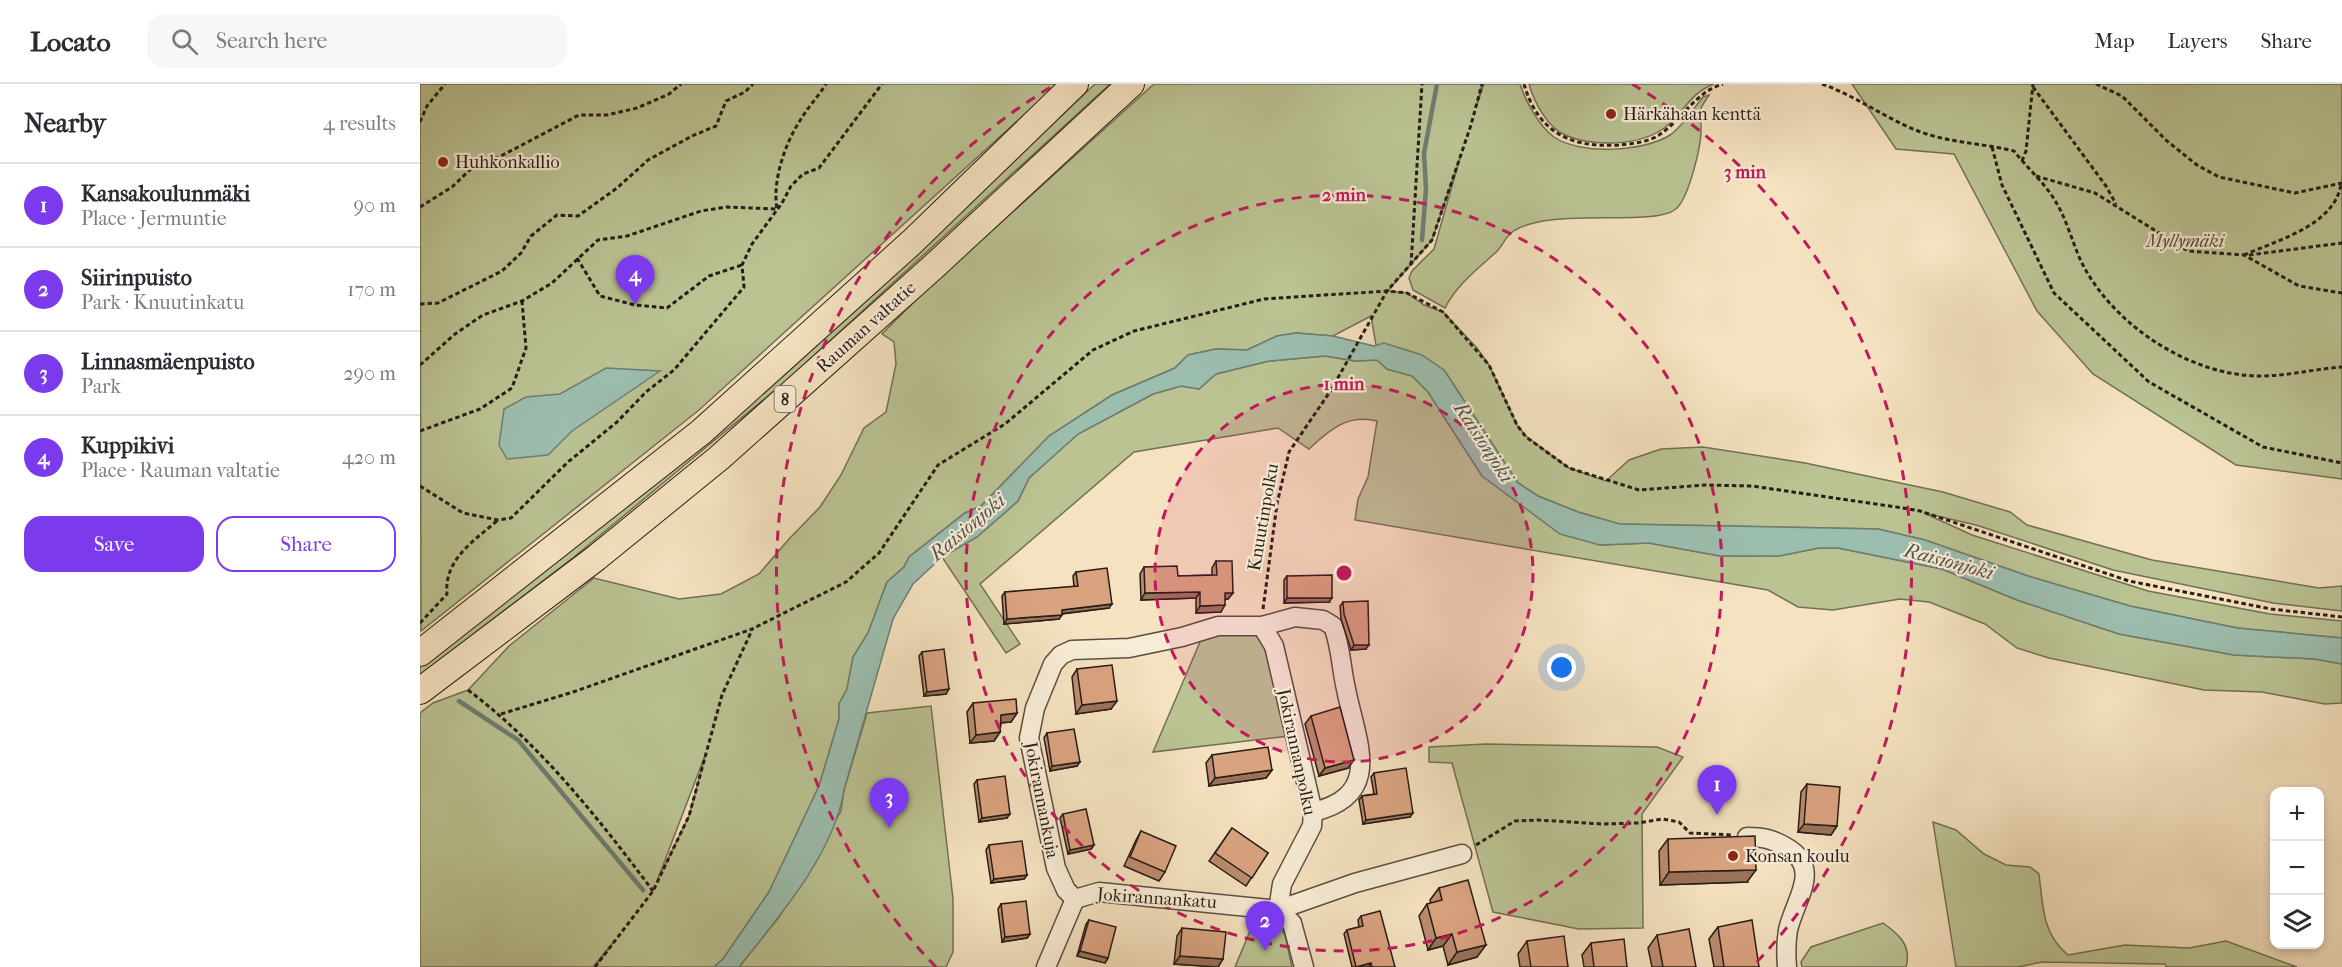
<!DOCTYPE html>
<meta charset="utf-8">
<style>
:root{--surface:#fff;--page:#f7f7f7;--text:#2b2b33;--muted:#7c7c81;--line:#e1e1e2;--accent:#7c3aed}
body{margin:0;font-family:"IM FELL French Canon",serif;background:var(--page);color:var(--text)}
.controls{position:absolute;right:18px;bottom:18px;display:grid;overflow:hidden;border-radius:12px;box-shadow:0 3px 9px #0003}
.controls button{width:54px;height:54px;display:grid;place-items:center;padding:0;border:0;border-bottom:2px solid var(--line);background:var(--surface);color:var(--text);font:30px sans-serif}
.you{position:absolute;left:1142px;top:584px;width:21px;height:21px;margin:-15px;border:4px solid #fff;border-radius:50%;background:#1a73e8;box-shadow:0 0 0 9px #1a73e833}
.badge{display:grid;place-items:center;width:39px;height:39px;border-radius:50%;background:var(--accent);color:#fff;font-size:20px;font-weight:700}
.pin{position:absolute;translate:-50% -50px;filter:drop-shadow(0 2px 3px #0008)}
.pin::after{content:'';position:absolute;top:32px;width:21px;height:18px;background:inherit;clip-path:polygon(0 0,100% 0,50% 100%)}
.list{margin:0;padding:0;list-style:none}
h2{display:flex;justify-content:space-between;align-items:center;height:78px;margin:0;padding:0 24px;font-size:26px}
h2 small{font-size:20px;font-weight:400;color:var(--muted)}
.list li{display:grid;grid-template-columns:39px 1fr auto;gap:18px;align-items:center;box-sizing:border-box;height:84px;padding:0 24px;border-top:2px solid var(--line)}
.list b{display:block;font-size:22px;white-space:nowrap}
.list p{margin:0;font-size:20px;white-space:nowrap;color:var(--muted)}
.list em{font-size:20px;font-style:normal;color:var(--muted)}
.actions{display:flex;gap:12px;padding:18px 24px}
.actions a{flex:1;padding:14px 0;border:2px solid var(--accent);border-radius:18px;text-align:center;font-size:21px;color:var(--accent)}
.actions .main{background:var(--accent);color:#fff}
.icon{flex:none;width:33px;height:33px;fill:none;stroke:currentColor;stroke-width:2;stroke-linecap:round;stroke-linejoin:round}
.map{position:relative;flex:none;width:1922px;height:883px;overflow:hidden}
header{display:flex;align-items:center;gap:36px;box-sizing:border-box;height:84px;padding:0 30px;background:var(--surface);border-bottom:2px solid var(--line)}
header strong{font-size:28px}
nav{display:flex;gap:33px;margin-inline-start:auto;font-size:21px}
.search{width:420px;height:54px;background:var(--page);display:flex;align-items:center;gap:15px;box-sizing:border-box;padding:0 21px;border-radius:18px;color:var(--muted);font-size:22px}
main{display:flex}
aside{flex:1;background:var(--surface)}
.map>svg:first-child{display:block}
</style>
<header>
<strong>Locato</strong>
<div class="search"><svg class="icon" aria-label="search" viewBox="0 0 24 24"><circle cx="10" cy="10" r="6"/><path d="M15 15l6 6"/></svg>Search here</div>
<nav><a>Map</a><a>Layers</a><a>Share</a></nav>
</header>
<main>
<aside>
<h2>Nearby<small>4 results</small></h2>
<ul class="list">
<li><span class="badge">1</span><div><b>Kansakoulunmäki</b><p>Place · Jermuntie</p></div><em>90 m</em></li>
<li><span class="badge">2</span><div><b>Siirinpuisto</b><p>Park · Knuutinkatu</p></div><em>170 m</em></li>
<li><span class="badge">3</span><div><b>Linnasmäenpuisto</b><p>Park</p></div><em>290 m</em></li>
<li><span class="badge">4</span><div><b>Kuppikivi</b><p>Place · Rauman valtatie</p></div><em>420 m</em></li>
</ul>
<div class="actions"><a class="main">Save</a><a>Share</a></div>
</aside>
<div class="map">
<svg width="1922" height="883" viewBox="0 0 1922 883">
<rect width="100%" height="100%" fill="#f5e2c0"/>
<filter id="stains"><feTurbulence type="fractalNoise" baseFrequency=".00333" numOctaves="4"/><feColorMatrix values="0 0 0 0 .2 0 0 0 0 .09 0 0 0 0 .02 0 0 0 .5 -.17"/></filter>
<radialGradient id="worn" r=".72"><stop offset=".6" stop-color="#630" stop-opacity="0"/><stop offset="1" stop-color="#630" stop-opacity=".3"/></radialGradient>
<g fill="#bbc393" stroke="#727055" stroke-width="1.5" fill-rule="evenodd">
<polygon points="0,0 638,0 279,326 1,547"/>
<path d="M675,0H690L366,297L154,473L0,591V582C239,406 459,204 675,0Z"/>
<path d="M734,0H1062L1056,24L1064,0H1100C1106,18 1119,42 1134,53C1160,71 1224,68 1250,51C1262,43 1273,25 1283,13L1289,11C1286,16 1281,22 1280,27C1279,33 1282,40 1281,46C1281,63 1269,112 1257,124C1236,145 1127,121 1091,149C1084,155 1081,165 1074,170C1055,187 1037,201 1025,224L993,206L989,194L992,187L1014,165L1040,74L1012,156L968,207L987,209L1004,221L1023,228L1057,264L1069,281L1097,341L1107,353L1149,384L1186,397L1209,376L1241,365L1283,363L1385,379L1523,408L1590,428L1607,441L1732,476L1899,504L1922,502V527L1853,519L1693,486L1556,441L1504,429L1552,451L1728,507L1850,530L1922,537V554L1817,544L1710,522L1608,492L1505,456L1458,445L1199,440L1158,428L1118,412L1098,399L1024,286L957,267L951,232L913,252L876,249L857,252L827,266L796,265L768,271L755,284L692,311L629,352L561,422L545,429L489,473L484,483L467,498L448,549L433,573L427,605L419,620V635L399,702L349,808L303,875L294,883H175L195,856L173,883H0V629L13,619L48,606L89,562L174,494L259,515L301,510L339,490L369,455L400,423L421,391L444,344L466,328L476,280L474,258L462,250L501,211ZM286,669L269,732L237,797Z"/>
<path d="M1109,0H1294C1269,9 1263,31 1243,45C1218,62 1173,63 1145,51C1128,44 1114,18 1109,0Z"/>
<polygon points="1432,0 1922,0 1922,395 1816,381 1673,290 1617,227 1534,70 1476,65"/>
<path d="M905,272L935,277L957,276L967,285L992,292L1008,308L1062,392L1180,461L1229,459L1300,472H1359L1399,464H1418L1522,485L1597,516L1699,550L1814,571L1895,575L1922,580V619L1905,620L1842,608L1784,606L1629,574L1597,564L1565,540L1509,518L1480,515L1413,526L1378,523L1348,506L935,436L938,415L948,393L957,337C928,330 910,345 889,365L858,344L714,368L560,500L600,560L586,569L522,473L557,453L598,417L609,394L658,350L733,310L761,302L779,305L796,290L849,277Z"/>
<polygon points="834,549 843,556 870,652 733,668 783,551"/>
<polygon points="511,622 533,815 533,868 526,883 319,883 359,833 421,727 424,706 447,629"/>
<polygon points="1066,660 1237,663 1263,673 1222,730 1223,844 1159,845 1073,828 1032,679 1009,678 1009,663"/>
<path d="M1513,738L1536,746L1564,770L1586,781L1610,783L1619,790C1623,822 1622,850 1648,871L1705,861L1769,864L1806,857L1877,883H1746L1745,880L1622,878L1598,883H1536Z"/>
<polygon points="835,835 858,839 865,851 872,883 815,883"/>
<path d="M1463,839C1479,850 1492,862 1486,883H1382L1381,878L1391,863Z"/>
</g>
<g fill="#9cbeaf" stroke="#6e7d72" stroke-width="1.5">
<path d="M876,249L913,252L954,262L964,259L1002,271L1024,286L1098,399L1118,412L1158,428L1200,440L1458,445L1505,456L1608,492L1710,522L1817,544L1922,554V580L1895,575L1814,571L1699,550L1597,516L1522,485L1418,464H1399L1359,472H1300L1229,459L1180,461L1140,450L1062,392L1008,308L992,292L967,285L957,276L936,277L905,272L849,277L796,290L779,305L761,302L733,310L658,350L609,394L598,417L557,453L522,473L493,500L473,535L424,706C414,770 358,834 319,883H294L303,875L349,808L399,702L419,635V620L427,605L433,573L448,549L467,498L484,483L489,473L545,429L561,422L629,352L692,311L755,284L768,271L796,265L827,266L857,252Z"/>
<polygon points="186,284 240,287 152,347 128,371 87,375 79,361 84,325 106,313 140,310"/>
</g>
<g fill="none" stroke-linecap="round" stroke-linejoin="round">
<g stroke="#6e7d72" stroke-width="4.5">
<polyline points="1002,156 1006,105 1004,69 1017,0"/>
<polyline points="39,617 98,656 223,806"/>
</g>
<defs>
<g id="minor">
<polyline points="842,542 854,562 893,728 892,742 862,800 858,826"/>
<path d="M1327,753C1343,753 1352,755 1366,763C1403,784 1375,815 1368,846C1366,858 1366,871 1367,883"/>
<path d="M655,815L646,806L636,784L609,654L615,624L633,580L641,571L652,566L709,564L762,553L798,542H842L875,533L903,536L913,542C921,562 921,584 926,605C936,657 965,711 893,728"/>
<polyline points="858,826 935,799 1042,770"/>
<polyline points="626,883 655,815 679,808 858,826 872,839 884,883"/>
</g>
<g id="highway">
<polyline points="0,569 281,348 492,158 655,0"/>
<polyline points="0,607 176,474 299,374 512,184 711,0"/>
</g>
</defs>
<use href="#minor" stroke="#5b4e41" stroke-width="21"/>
<use href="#highway" stroke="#281c17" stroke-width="28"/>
<g stroke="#281c17" stroke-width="3" stroke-dasharray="4.5 3" stroke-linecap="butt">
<path d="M1104,0C1118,49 1151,64 1199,61C1211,60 1229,58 1239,51C1263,35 1275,8 1303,0"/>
<path d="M1402,0C1436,12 1465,34 1498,47C1529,59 1562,59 1594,67C1607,84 1627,101 1637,120C1647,137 1652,157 1660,175C1690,239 1769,292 1840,292C1868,292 1894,285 1922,283"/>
<polyline points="1676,0 1702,12 1747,57 1777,81 1799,93 1875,109 1922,99"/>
<polyline points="1613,3 1686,102 1696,120"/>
<polyline points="0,38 7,22 25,0"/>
<polyline points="1572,63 1582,101 1634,209 1729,298 1843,363 1922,379"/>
<polyline points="1602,77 1606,67 1613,0"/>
<polyline points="1616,92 1675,109 1768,167 1824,171 1879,202 1922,209"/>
<polyline points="0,123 32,103 55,81 79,73 159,31 187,31 217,24 249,10 261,0"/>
<path d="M1824,171C1858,156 1915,141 1921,100"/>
<polyline points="1829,171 1922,159"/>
<polyline points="157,174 180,212 215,221 247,224 289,192 322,181"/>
<polyline points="991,181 1002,0"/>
<polyline points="0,220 18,219 82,187 101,169 111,152 137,131 158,132 197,104 228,76 272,52 296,42 306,17 325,8 333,0"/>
<path d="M0,281L35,250L63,231L102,217L132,199L178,156L207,152L281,127L306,123L357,125C352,97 365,59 381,35C388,23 398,13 406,0"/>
<polyline points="0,347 60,325 92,304 106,264 102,217"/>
<polyline points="0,402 43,429 78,436 91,434 148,378 197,338 226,308 254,286 324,203 322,181 332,160 362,119 371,102 383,90 399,84 462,0"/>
<polyline points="843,525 857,420 869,368 911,306 967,207 1012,156 1051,41 1062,0"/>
<path d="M0,539L27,510C24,475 54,457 78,436"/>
<path d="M48,606C120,660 179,735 233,807"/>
<polyline points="81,630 153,608 332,545 426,498 459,469 518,381 585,340 673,266 714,247 844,215 967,207 987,209 1023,228 1069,281 1097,341 1106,353 1149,384 1219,406 1285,401 1332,402 1483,424 1500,427 1709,497 1851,525 1922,533"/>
<polyline points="1056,761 1095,737 1118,736 1183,740 1218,739 1242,735 1259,738 1270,749 1313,751"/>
<polyline points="175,883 233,807 269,732 302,611 332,546"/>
</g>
<use href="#minor" stroke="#f8ecd6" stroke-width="18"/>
<use href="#highway" stroke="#f5e2c0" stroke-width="26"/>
</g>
<g fill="#bb8c6e" stroke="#281c17" stroke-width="1.5">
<polygon points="796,477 813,509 808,515 805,515 801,528 776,529 776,514 721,516 720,490 724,483 758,492 792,491 792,484"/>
<polygon points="656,488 689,524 642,530 639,535 584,540 582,512 585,508 654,503 653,492"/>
<polygon points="867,492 909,518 864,519 864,496"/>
<polygon points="923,518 946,565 931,566 921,535 920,522"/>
<polygon points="502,568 526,610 504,612 499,572"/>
<polygon points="657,585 691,625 656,630 652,593"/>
<polygon points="553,619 597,629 591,638 581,639 580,648 574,657 550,659 547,628"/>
<polygon points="891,632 928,684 899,692 885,640"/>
<polygon points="627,649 657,682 630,687 624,654"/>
<polygon points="792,671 852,686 846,694 789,702 786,679"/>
<polygon points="954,689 990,733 943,740 939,716 942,712 954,710 951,693"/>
<polygon points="557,696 587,734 559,738 554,700"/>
<polygon points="1387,700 1417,742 1411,751 1378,748 1381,708"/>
<polygon points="643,730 674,761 671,765 648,770 640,734"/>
<polygon points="812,744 848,769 826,802 789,777"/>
<polygon points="721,747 745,788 739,797 704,782 716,756"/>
<polygon points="1248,755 1327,798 1240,801 1239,767"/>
<polygon points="569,761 607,791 604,795 571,799 566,766"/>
<polygon points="1019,804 1057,873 1028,881 1023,862 1008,866 999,832 1007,820 1011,819 1010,816"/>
<polygon points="581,820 610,850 607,854 582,858 578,825"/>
<polygon points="941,832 975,883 932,883 924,850 927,846 939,843 938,836"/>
<polygon points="669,836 688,874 685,879 657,872 666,840"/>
<polygon points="1298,843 1339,883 1294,883 1289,855"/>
<polygon points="762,844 803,875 798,883 754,880 757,852"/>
<polygon points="1237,851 1276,883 1232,883 1228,864"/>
<polygon points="1107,857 1148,883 1100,883 1098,870"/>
<polygon points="1171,859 1207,883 1164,883 1162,871"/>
</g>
<g fill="#99725a" stroke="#281c17" stroke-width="1.5">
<polygon points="780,508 776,514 721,516 725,509"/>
<polygon points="805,509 813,509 808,515 800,515"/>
<polygon points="867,514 912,514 909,518 864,519"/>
<polygon points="692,520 689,524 639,530 642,526"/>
<polygon points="805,521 801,528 776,529 780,522"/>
<polygon points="642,531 639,535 584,540 587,535"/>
<polygon points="934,561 949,561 946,565 931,566"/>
<polygon points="529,605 526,610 504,612 507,608"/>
<polygon points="697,617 691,625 656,630 662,621"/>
<polygon points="597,629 591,638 575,639 581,631"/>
<polygon points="580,648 574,657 550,659 556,651"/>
<polygon points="934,676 928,684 899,692 905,684"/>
<polygon points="660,678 657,682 630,687 632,682"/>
<polygon points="852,686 846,694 789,702 795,694"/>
<polygon points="993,729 990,733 943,740 946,736"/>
<polygon points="590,730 587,734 559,738 562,734"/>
<polygon points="1384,740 1417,742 1411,751 1378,748"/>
<polygon points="674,761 671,765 648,770 650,766"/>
<polygon points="1336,786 1327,798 1240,801 1249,788"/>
<polygon points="607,791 604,795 571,799 574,795"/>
<polygon points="610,850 607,854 582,858 585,853"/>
<polygon points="1032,850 1023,862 1008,866 1016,854"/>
<polygon points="1066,861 1057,873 1028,881 1037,868"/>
<polygon points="660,867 688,874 685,879 657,872"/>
<polygon points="760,872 803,875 798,883 754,880"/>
<polygon points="951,879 949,883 937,883"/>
</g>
<g fill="#daa380" stroke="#281c17" stroke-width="1.5">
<polygon points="796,477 812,477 813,509 805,509 805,521 780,522 780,508 725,509 724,483 757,482 758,492 797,491"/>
<polygon points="687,484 692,520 642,526 642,531 587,535 585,508 658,502 656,488"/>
<polygon points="912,491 912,514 867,514 867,492"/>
<polygon points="948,517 949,561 934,561 924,530 923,518"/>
<polygon points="524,565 529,605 507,608 502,568"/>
<polygon points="692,581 697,617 662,621 657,585"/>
<polygon points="596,615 597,629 581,631 580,648 556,651 553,619"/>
<polygon points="920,623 934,676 905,684 891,632"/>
<polygon points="654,645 660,678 632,682 627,649"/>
<polygon points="848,663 852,686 795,694 792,671"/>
<polygon points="986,684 993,729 946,736 942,712 957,710 954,689"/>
<polygon points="585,692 590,730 562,734 557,696"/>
<polygon points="1387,700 1420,703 1417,742 1384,740"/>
<polygon points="666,725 674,761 650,766 643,730"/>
<polygon points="812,744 848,769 832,794 795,769"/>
<polygon points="721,747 756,762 745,788 710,773"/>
<polygon points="1335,752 1336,786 1249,788 1248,755"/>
<polygon points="602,757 607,791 574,795 569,761"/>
<polygon points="1048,796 1066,861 1037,868 1032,850 1016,854 1007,820 1022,816 1019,804"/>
<polygon points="606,817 610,850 585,853 581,820"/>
<polygon points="960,827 975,883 952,883 951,879 936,883 927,846 943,842 941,832"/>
<polygon points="669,836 696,843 688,874 660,867"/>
<polygon points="1332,836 1339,883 1304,883 1298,843"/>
<polygon points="762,844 806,848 803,875 760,872"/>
<polygon points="1269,845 1276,883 1243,883 1237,851"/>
<polygon points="1144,852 1148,883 1111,883 1107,857"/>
<polygon points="1204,855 1207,883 1174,883 1171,859"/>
</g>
<circle cx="924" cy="489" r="189" fill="#c2185b" fill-opacity=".12"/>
<g fill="none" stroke="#c2185b" stroke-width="3" stroke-dasharray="10 8">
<circle cx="924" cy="489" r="189"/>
<circle cx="924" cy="489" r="378"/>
<path d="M516 883A567 567 0 0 1 636 0M1212 0A567 567 0 0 1 1332 883"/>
</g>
<g fill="#8f2418" stroke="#f8ecd6" stroke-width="2">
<circle cx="1191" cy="30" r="6"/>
<circle cx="23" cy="78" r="6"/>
<circle cx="1313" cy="772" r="6"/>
</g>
<g text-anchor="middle" stroke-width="4.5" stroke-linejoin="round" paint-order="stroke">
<rect fill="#f8ecd6" stroke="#665a50" stroke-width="1.5" x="354.5" y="302" width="21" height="26" rx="4.5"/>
<g font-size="16" font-weight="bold" fill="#281c17">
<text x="365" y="321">8</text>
</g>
<g font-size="18" fill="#281c17" stroke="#f8ecd6" text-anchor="start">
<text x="1203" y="36">Härkähaan kenttä</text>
<text x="35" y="84">Huhkonkallio</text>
<text x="1325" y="778">Konsan koulu</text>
</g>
<g font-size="18" font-style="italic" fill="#544e3c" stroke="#f8ecd6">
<text x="1765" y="163">Myllymäki</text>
</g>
<g font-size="18" fill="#281c17" stroke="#f8ecd6">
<text transform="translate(446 243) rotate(-42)" y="6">Rauman valtatie</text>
<text transform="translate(843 433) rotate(-80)" y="6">Knuutinpolku</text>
<text transform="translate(877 668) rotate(78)" y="6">Jokirannanpolku</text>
<text transform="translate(622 716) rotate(79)" y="6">Jokirannankuja</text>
<text transform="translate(737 814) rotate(4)" y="6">Jokirannankatu</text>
</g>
<g font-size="20" font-style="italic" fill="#51554c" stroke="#f8ecd6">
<text transform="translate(1064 358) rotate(57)" y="7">Raisionjoki</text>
<text transform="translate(547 443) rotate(-40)" y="7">Raisionjoki</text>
<text transform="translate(1529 477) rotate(15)" y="7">Raisionjoki</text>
</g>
</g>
<circle cx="924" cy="489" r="9" fill="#c2185b" stroke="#f8ecd6" stroke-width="3"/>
<g font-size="18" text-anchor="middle" font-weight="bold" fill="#c2185b" stroke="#f8ecd6" stroke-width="4.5" stroke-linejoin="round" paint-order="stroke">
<text x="1325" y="94">3 min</text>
<text x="924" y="117">2 min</text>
<text x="924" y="306">1 min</text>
</g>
<rect width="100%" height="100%" filter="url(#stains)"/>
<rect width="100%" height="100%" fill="url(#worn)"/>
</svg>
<div class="controls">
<button>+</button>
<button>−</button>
<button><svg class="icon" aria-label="layers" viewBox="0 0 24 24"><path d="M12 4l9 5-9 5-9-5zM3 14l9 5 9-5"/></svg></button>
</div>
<div class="you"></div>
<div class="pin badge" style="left:1297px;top:731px">1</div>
<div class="pin badge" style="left:845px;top:867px">2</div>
<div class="pin badge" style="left:469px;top:744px">3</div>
<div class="pin badge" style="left:215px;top:221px">4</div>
</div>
</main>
